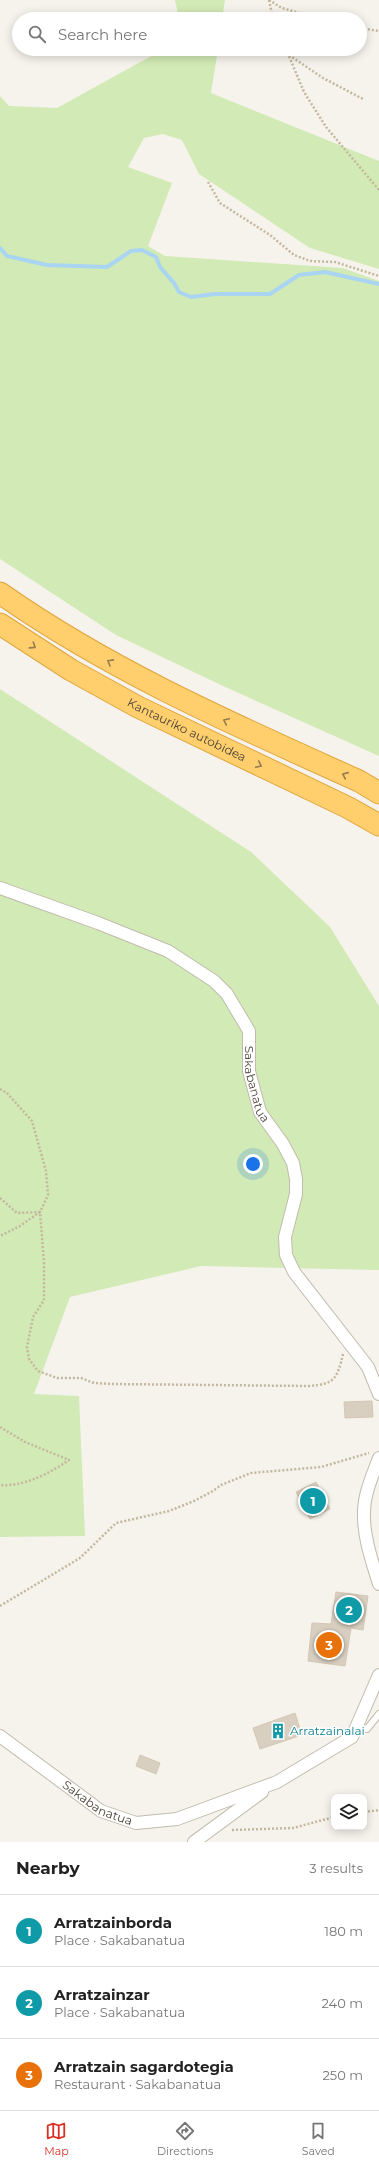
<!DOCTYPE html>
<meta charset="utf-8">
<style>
:root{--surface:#fff;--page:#f6f6f6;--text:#222;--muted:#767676;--line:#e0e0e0;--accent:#d93025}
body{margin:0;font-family:Montserrat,sans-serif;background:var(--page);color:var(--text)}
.controls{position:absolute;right:12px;bottom:12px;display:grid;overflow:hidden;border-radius:8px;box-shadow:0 2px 10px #0003}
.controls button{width:36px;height:36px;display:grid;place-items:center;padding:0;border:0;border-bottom:1px solid var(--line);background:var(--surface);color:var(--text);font:20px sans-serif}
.you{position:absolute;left:253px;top:1164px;width:14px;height:14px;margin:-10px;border:3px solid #fff;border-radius:50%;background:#1a73e8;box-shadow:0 0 0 6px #1a73e833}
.badge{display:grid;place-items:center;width:26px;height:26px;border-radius:50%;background:var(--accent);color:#fff;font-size:13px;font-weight:700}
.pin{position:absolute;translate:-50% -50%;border:2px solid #fff;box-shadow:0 1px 4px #0006}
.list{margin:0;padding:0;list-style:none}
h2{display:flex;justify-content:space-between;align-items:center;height:52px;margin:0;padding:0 16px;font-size:17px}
h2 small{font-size:13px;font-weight:400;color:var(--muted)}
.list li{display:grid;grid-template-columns:26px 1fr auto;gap:12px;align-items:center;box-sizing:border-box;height:72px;padding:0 16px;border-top:1px solid var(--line)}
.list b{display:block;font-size:15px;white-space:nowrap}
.list p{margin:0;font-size:13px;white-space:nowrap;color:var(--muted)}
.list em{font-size:13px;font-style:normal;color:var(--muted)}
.icon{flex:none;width:22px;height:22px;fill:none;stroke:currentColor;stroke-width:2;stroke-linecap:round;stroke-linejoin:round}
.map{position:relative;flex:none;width:379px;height:1842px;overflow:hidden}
.search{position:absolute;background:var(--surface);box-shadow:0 2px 10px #0003;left:12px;right:12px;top:12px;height:44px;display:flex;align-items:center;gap:10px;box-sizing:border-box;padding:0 14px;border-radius:22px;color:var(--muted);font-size:15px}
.sheet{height:268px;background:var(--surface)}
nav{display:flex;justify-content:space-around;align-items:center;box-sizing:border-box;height:56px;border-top:1px solid var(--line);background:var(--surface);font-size:11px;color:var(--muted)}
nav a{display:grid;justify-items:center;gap:2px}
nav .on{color:var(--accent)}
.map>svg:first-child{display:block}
</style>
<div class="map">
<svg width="379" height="1842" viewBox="0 0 379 1842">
<rect width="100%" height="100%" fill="#f6f3ec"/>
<g fill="#d2eab5">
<polygon points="175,0 225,0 222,19 179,19"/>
<polygon points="164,49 218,49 211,93 379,161 379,269 310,248 199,174 182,140 163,134 144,138 128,167 172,183 148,246 165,256 343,268 379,281 379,756 223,686 116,635 0,559 0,96 9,106 57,108"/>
<polygon points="0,689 251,852 330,927 379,1006 379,1270 201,1266 70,1297 34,1394 79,1396 85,1536 0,1537"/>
</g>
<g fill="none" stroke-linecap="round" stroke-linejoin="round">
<polyline stroke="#a9d4f2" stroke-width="4" points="0,248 7,256 47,265 107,267 131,251 142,250 156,257 160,267 174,283 179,292 191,297 215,294 270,294 299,275 325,272 379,284"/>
</g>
<g fill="#d8cfc1" stroke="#d3c7b4">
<polygon points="372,1401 373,1417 345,1418 344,1402"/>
<polygon points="316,1482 330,1509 310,1519 296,1492"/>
<polygon points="336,1592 368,1596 363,1630 351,1628 345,1666 308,1661 312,1623 331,1624"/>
<polygon points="295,1713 302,1735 260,1749 253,1728"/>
<polygon points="140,1755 160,1763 156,1774 136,1766"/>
</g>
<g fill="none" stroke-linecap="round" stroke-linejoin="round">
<defs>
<polyline id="lane" points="356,1726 367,1729 379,1714"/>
<g id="street">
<path id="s1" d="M0,888L98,923L168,951L214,981L227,994L249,1031V1071L260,1112L283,1144L293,1163L296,1179V1194L285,1237L286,1255L294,1272L368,1367L379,1394"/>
<path d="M379,1458C373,1474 364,1494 364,1512C363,1536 372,1561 379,1584"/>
<path id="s2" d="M0,1736L101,1811L136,1823L177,1819L277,1782L352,1737L379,1675"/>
<polyline points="194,1842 262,1792"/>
</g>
<g id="highway">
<path d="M0,593C111,671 235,725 359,781L379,793"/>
<path id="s3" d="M0,624L71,670L138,707L347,807L379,825"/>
</g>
</defs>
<use href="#lane" stroke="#c2bbae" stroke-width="8"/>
<use href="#street" stroke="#c2bbae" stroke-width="14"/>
<use href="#highway" stroke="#e0a43c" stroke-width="23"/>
<g stroke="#c4b79f" stroke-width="2.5" stroke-dasharray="2 2" stroke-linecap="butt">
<polyline points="269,0 282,8 320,19"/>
<polyline points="269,0 273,19"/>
<polyline points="360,28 379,31"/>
<polyline points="286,49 304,92 326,127 379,190"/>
<polyline points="289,55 323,78 363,99"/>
<polyline points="208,182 220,203 270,235 294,255 310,261 335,262 379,276"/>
<polyline points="0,1089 7,1093 32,1121 46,1171 48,1195 40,1212 20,1226 0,1236"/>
<path d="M0,1198L17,1213L40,1212L44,1262V1300L33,1317L27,1347L29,1359L38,1371L57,1378H81L94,1383L111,1384L309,1386C335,1384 337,1379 343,1354"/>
<path d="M0,1427L25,1442L69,1460C50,1473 24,1487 0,1485"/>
<polyline points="0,1606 80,1558 116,1523 169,1511 194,1501 213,1491 221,1485 251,1473 321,1467 369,1453"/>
<polyline points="364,1812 379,1810"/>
<polyline points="232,1830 293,1828 334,1817"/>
</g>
<use href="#lane" stroke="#fff" stroke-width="6"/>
<use href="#street" stroke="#fff" stroke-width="12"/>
<use href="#highway" stroke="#ffcf6e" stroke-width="21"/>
</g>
<defs><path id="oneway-chevron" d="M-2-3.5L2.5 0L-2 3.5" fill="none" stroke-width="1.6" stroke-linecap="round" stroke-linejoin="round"/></defs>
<g stroke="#937c4e">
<use href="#oneway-chevron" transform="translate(33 646) rotate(33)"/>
<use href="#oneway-chevron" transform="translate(110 662) rotate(-151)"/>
<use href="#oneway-chevron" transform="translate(226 721) rotate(-155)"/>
<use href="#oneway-chevron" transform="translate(259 765) rotate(25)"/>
<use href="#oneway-chevron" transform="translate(345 775) rotate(-156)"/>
</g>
<defs>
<symbol id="building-bare" viewBox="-9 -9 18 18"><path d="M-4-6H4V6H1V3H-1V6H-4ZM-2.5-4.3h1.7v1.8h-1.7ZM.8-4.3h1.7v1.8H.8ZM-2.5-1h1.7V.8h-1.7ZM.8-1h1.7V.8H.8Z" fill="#0f9aa8" stroke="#fff" stroke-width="2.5" paint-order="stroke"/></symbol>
</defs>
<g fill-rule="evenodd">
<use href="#building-bare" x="267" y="1720" width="22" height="22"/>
</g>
<g text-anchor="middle" stroke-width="3" stroke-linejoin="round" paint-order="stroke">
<g font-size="12" fill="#4b4439" stroke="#fff">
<text dy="4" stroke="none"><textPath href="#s3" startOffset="215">Kantauriko autobidea</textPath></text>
<text dy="4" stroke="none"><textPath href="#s1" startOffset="350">Sakabanatua</textPath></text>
<text dy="4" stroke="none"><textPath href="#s2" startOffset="119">Sakabanatua</textPath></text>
</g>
<g font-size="12" fill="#0d838f" stroke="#fff" text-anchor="start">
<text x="290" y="1735">Arratzainalai</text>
</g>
</g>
</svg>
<div class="controls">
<button><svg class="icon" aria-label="layers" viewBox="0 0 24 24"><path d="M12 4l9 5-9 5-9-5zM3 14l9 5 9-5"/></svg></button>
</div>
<div class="you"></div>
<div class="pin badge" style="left:313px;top:1501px;background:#0f9aa8">1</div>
<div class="pin badge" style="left:349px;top:1610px;background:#0f9aa8">2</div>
<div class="pin badge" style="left:329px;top:1645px;background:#e8710a">3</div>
<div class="search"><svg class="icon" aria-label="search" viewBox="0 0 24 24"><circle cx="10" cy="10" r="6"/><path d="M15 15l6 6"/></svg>Search here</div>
</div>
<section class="sheet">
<h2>Nearby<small>3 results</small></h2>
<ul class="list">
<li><span class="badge" style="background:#0f9aa8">1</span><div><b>Arratzainborda</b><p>Place · Sakabanatua</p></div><em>180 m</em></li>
<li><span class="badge" style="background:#0f9aa8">2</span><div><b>Arratzainzar</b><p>Place · Sakabanatua</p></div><em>240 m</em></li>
<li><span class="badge" style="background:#e8710a">3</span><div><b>Arratzain sagardotegia</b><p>Restaurant · Sakabanatua</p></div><em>250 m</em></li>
</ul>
</section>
<nav>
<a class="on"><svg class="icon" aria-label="map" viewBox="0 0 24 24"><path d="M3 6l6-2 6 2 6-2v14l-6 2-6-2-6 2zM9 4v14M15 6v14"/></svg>Map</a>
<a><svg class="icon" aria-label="directions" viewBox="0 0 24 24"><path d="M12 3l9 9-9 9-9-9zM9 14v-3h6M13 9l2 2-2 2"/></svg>Directions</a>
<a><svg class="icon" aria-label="saved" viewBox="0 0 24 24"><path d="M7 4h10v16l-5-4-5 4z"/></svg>Saved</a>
</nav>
